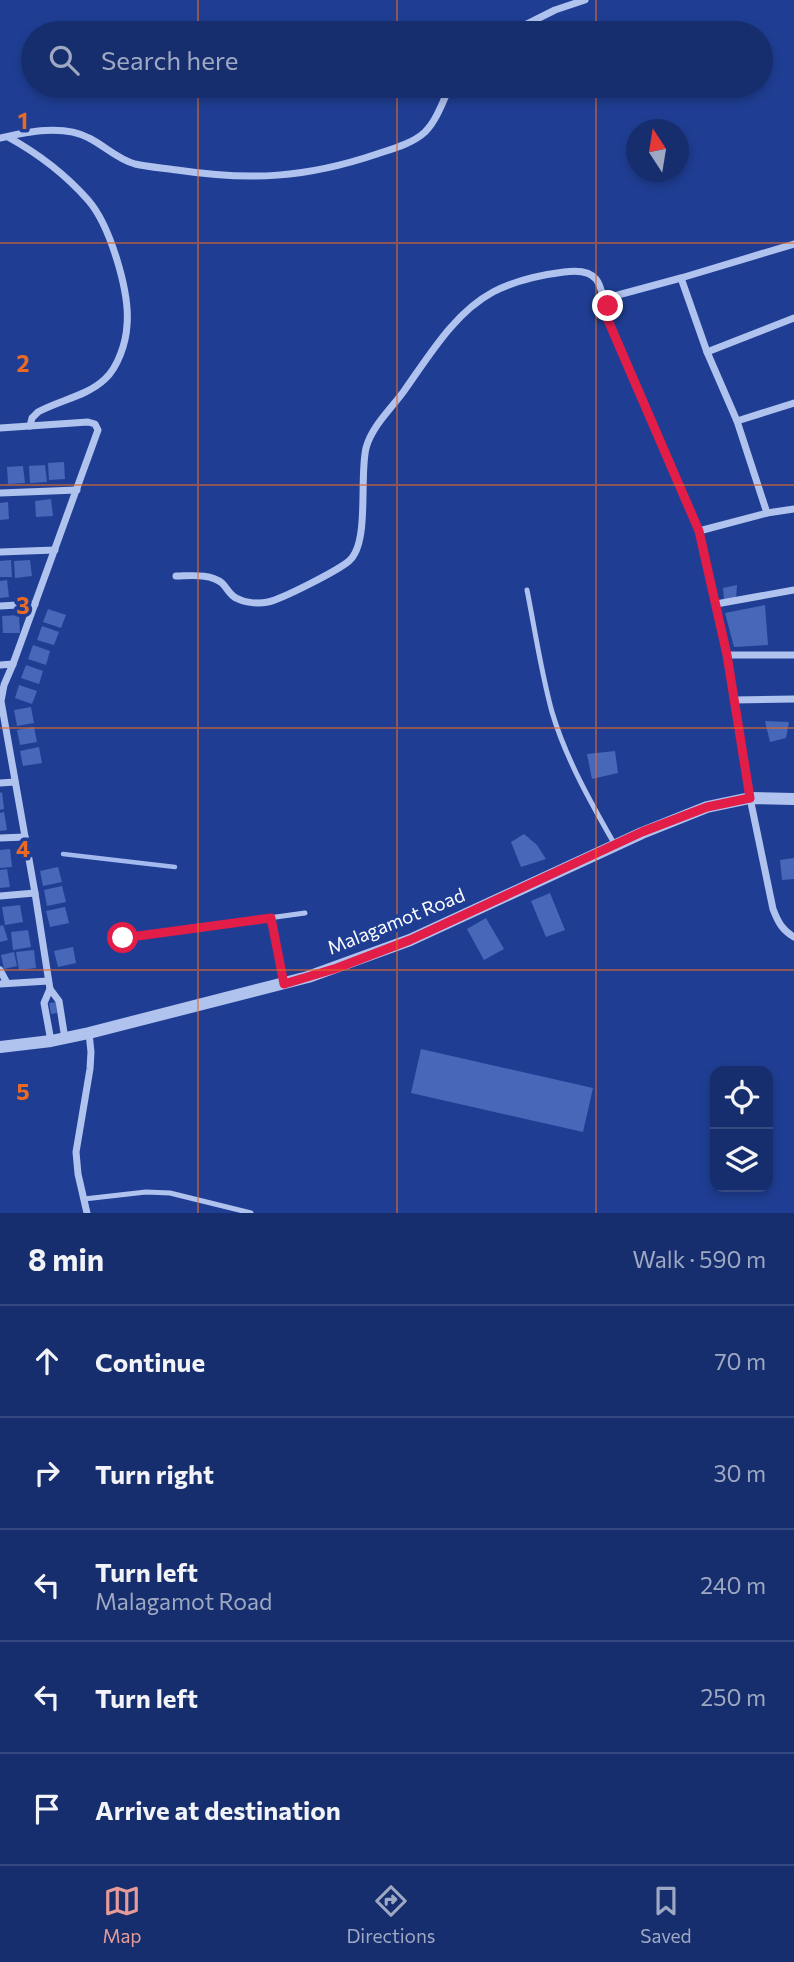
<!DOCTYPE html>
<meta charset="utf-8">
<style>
:root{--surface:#172e6e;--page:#243a76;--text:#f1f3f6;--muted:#9ea8c2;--line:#364a81;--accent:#e69b98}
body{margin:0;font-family:Commissioner,sans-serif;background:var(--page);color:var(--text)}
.controls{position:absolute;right:21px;bottom:21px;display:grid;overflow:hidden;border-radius:14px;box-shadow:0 4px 10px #0003}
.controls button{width:63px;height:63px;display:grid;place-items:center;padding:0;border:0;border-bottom:2px solid var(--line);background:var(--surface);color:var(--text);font:35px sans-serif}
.compass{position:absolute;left:626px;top:119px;width:63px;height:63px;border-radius:50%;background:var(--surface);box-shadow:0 4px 10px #0003;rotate:348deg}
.stop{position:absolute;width:21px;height:21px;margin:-16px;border:5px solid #e11d48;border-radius:50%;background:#fff}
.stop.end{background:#e11d48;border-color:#fff;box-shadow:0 2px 7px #0008}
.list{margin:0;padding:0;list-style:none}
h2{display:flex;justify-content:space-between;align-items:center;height:91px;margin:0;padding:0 28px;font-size:30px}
h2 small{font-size:23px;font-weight:400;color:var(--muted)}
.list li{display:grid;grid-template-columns:46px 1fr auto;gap:21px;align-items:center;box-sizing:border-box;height:112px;padding:0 28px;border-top:2px solid var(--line)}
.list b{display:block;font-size:26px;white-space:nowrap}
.list p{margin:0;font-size:23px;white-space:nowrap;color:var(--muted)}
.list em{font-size:23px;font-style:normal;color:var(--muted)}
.icon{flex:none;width:38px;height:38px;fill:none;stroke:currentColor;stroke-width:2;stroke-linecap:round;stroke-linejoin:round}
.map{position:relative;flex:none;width:794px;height:1213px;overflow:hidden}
.search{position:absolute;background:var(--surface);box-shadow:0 4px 10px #0003;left:21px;right:21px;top:21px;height:77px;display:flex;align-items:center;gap:18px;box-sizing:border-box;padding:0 24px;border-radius:38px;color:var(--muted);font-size:26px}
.sheet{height:651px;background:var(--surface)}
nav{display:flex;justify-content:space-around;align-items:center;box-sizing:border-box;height:98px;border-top:2px solid var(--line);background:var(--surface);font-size:19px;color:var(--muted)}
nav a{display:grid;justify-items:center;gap:4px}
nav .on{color:var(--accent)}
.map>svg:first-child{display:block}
</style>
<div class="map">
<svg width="794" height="1213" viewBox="0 0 794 1213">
<rect width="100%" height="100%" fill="#1f3e93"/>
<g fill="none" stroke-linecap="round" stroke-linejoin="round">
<polyline stroke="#a4baef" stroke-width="4.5" points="63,854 175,867"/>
</g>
<g fill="#4767b9">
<polygon points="64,462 65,479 49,480 48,463"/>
<polygon points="45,465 47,482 30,483 29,466"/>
<polygon points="23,466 25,483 8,484 7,467"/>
<polygon points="51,499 53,516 36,517 35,501"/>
<polygon points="8,502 9,519 0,520 0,503"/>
<polygon points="11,560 12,577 0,577 0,561"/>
<polygon points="30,560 32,576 15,578 14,561"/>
<polygon points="7,580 9,597 0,598 0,581"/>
<polygon points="737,585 736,600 724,600 723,588"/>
<polygon points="765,605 768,645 734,647 725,613"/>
<polygon points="48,609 66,615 61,628 43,622"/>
<polygon points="19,615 20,633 3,633 2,616"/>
<polygon points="42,626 59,632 54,645 37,640"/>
<polygon points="33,645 50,651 46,665 28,659"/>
<polygon points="26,665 43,671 39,684 21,678"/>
<polygon points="19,685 37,691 32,704 15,698"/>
<polygon points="31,707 34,723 17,726 14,710"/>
<polygon points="765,721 789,722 786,738 770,742"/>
<polygon points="34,727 37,742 20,745 17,730"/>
<polygon points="39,747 42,763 23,766 20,751"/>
<polygon points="615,751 618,773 592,779 587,754"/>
<polygon points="2,792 4,809 0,810 0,793"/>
<polygon points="4,812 7,830 0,831 0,813"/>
<polygon points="524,834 537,845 546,859 521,867 511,842"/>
<polygon points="10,849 12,867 0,868 0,850"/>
<polygon points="794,858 794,879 782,880 780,860"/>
<polygon points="58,867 62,882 43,886 40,871"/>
<polygon points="7,869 10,887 0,888 0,870"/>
<polygon points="62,886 66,902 47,906 44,890"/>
<polygon points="550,893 565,930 546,937 531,901"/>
<polygon points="20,905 23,922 5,925 2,907"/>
<polygon points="65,907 69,923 50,927 46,911"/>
<polygon points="486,918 504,949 484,960 467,929"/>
<polygon points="3,925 8,940 0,942 0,926"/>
<polygon points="28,930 31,947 13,950 11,932"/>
<polygon points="73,947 76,963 58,967 54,951"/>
<polygon points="34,950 36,968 19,970 16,952"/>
<polygon points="14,952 17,966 4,969 1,955"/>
<polygon points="56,1002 57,1013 51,1014 49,1003"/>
<polygon points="421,1049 593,1088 583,1132 411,1093"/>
</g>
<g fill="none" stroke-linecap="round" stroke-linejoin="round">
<g stroke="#b0c2ee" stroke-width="5">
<path d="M527,590C535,630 541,672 552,712C566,759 591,803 615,845"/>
<polyline points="271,918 284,983"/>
<polyline points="123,938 305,913"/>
<polyline points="84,1199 146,1192 170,1193 251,1213"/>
</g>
<g stroke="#b0c2ee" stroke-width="7">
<polyline points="489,33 521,27 555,10 585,0"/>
<path d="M8,137C37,153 66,175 88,200C110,225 130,292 127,325C126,343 118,367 105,379C87,396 60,400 38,412L32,418L30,426"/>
<path d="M0,138C27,132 63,124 89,138C105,146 117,159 135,164C148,167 163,168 177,170C250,181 306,178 377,154C392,149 412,144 425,132C437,120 443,101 450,86"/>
<path d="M794,244L681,278L618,295L612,300L605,312L699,531L727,655L750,798L773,909C778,922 782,930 794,937"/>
<polyline points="681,278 707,352 737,421 767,513"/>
<polyline points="707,352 794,318"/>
<polyline points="737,421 794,403"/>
<polyline points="0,428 88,422 95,424 98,430 13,664 4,685 1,701 35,893 50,989 59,1001 65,1039"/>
<polyline points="0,493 77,490"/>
<polyline points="699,531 767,513 794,509"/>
<polyline points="0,552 55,550"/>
<path d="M176,576C190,576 210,573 222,583C227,588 230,595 236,598C245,603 258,604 268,602C282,599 337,571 349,561C370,543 359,478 366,448C372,426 391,409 404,391C429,356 454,313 493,292C514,281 540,275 564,272C599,267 601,283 605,312"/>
<polyline points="716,604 794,590"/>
<polyline points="0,606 35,604"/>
<polyline points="727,655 794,655"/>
<polyline points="0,665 13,664"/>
<polyline points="734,700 794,699"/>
<polyline points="0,783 15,782"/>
<polyline points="0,838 25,837"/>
<polyline points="0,896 35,893"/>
<polyline points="0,970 7,983"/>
<polyline points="0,984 48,981"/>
<polyline points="50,989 44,1003 51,1041"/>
<polyline points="87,1213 78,1174 76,1152 90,1069 91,1052 89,1033"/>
</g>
<polyline stroke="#b0c2ee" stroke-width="12" points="0,1047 51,1041 89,1033 308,977 410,940 642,833 707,807 750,798 794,799"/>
</g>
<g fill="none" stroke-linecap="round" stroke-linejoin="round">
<polyline stroke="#e11d48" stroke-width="9" points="123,938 271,918 284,984 337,968 410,940 642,832 707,807 750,798 727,655 699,531 607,318 605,313 608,306"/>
</g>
<path fill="none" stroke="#ea6a24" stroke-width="2" stroke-opacity="0.55" d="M198,0V33M397,0V33M596,0V33M198,86V1213M397,86V1213M596,86V1213M0,243H794M0,485H794M0,728H794M0,970H794"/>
<g text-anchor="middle" stroke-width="7" stroke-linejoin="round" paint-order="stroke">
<g font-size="19" fill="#fff" stroke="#1f3e93">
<text transform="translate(396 921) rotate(-22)" y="7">Malagamot Road</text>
</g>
</g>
<g font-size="23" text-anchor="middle" font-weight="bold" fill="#ea6a24" stroke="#1f3e93" stroke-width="7" stroke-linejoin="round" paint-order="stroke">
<text x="23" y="129">1</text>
<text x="23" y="372">2</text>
<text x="23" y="614">3</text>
<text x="23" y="857">4</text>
<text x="23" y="1100">5</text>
</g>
</svg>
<div class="controls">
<button><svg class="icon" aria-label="locate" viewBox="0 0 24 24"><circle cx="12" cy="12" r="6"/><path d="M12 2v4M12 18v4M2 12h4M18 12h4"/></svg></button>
<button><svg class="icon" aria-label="layers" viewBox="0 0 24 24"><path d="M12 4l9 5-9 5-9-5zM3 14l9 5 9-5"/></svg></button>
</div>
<svg class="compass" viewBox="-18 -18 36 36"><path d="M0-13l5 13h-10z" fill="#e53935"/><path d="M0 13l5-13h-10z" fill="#9ea8c2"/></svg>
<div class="stop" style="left:123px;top:938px"></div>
<div class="stop end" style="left:608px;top:306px"></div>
<div class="search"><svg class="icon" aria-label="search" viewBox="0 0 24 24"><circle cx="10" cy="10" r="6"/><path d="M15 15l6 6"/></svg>Search here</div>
</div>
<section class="sheet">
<h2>8 min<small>Walk · 590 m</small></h2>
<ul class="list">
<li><svg class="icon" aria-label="ahead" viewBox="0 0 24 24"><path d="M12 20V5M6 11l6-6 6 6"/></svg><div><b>Continue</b></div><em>70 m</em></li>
<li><svg class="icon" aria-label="right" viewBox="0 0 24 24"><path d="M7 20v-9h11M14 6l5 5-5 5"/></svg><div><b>Turn right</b></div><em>30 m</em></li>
<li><svg class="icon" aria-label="left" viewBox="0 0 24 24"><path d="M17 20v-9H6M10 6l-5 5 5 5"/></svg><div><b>Turn left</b><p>Malagamot Road</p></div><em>240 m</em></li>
<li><svg class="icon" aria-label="left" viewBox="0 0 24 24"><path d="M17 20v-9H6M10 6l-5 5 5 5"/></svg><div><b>Turn left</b></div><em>250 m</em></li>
<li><svg class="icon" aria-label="arrive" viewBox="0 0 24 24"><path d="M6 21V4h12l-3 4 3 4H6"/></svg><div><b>Arrive at destination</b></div></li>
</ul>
</section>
<nav>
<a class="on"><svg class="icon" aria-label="map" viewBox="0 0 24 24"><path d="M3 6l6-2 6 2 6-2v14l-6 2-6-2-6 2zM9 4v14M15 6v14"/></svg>Map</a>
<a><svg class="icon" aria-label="directions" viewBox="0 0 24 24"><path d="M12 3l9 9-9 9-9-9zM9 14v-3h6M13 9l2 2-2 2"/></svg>Directions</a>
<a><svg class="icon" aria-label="saved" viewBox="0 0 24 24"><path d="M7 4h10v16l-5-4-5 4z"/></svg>Saved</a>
</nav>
